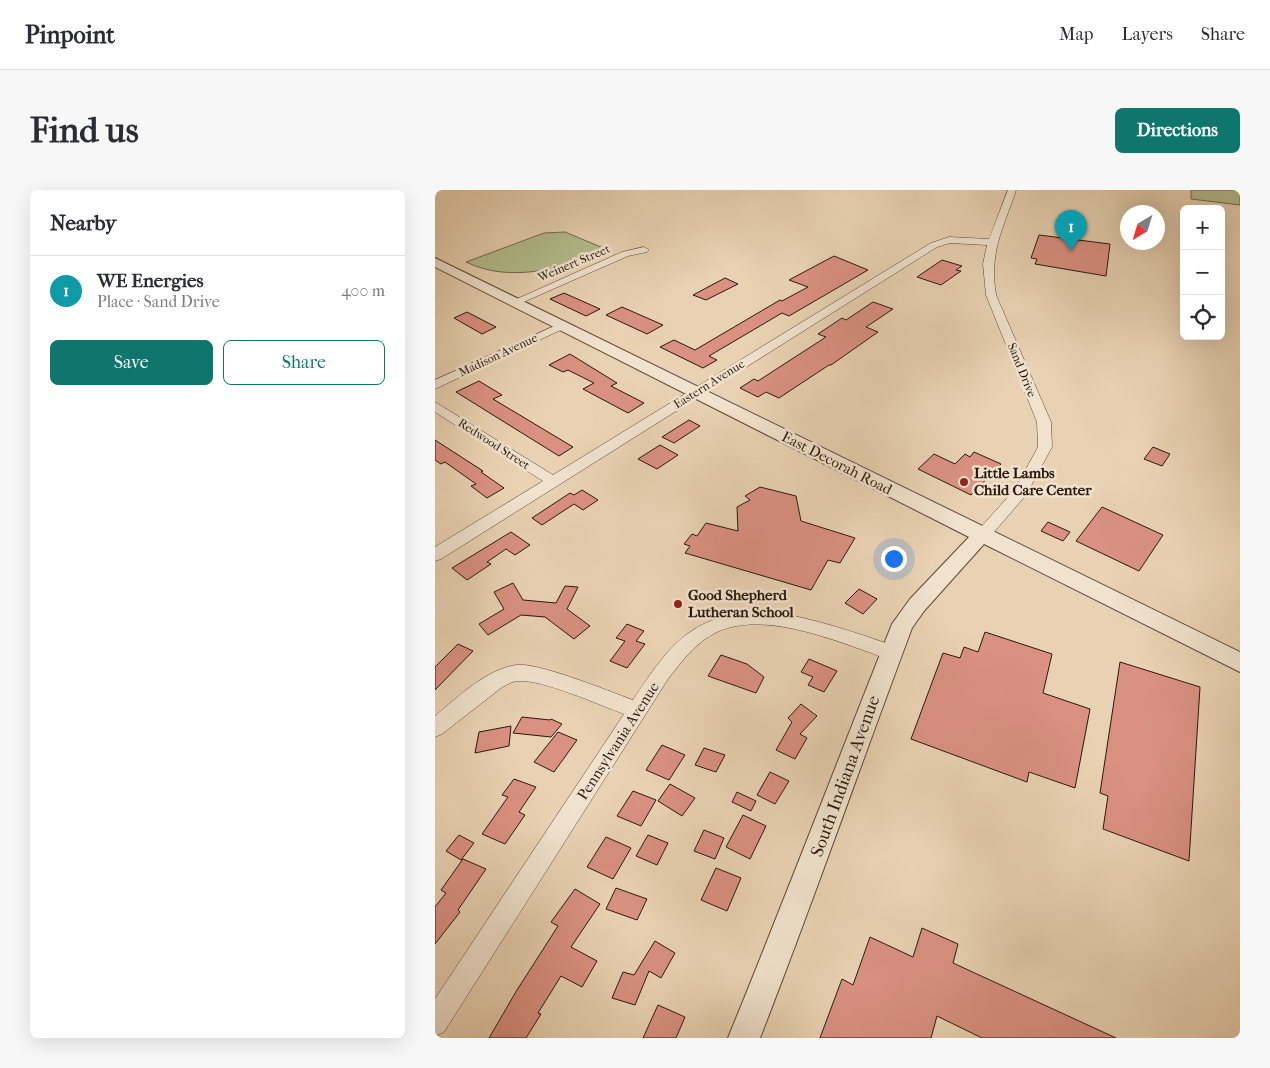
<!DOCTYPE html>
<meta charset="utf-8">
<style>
:root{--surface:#fff;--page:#f7f7f7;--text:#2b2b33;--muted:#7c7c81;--line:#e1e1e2;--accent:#0f766e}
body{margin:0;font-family:"IM FELL French Canon",serif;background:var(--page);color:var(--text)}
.controls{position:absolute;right:15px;top:15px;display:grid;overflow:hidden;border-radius:8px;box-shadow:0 5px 20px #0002}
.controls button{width:45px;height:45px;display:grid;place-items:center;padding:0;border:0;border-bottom:1px solid var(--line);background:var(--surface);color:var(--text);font:25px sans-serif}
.compass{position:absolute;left:685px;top:15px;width:45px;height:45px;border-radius:50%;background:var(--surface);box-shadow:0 5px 20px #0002;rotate:218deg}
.you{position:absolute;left:458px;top:368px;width:18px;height:18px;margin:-12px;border:4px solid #fff;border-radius:50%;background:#1a73e8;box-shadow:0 0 0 8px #1a73e833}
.badge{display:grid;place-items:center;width:32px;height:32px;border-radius:50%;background:var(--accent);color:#fff;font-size:16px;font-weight:700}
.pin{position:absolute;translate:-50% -41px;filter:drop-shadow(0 1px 2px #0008)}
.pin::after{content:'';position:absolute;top:26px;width:18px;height:15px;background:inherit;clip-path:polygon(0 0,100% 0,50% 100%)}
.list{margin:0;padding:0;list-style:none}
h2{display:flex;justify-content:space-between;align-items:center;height:65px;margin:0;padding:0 20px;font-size:21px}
h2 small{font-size:16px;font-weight:400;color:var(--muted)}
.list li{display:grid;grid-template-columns:32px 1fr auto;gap:15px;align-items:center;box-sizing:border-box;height:70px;padding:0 20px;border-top:1px solid var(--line)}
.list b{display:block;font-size:19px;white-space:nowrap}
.list p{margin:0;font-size:16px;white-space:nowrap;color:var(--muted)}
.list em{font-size:16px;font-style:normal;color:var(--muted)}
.actions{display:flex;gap:10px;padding:15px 20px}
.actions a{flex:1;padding:11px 0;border:1px solid var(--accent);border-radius:8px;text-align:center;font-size:18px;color:var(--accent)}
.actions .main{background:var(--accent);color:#fff}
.icon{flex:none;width:28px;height:28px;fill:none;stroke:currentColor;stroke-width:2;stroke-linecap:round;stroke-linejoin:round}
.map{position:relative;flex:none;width:805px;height:848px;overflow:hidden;border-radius:8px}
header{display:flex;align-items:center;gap:30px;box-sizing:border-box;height:70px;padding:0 25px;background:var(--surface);border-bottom:1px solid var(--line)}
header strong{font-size:24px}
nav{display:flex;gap:28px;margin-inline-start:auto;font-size:18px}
.intro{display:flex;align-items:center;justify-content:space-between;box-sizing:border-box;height:120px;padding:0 30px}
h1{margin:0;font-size:35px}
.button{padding:12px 22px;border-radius:8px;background:var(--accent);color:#fff;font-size:18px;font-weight:700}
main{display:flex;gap:30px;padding:0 30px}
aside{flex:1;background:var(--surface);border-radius:8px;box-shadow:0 5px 20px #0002}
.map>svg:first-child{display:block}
</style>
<header>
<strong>Pinpoint</strong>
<nav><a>Map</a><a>Layers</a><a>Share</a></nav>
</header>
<div class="intro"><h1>Find us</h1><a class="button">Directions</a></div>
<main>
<aside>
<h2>Nearby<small></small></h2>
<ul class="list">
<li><span class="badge" style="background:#0f9aa8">1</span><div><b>WE Energies</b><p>Place · Sand Drive</p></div><em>400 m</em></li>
</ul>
<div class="actions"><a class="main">Save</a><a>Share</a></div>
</aside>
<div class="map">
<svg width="805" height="848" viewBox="0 0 805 848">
<rect width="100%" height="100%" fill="#e9d2b3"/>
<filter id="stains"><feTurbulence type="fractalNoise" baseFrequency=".004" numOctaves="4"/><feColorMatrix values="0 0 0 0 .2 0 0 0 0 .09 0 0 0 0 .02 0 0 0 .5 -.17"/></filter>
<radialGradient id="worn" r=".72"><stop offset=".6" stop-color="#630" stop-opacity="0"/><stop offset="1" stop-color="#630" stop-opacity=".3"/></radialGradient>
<g fill="#b4bd8e" stroke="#6f6a4e">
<polygon points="756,0 805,0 805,15 756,9"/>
<path d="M130,42L173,60C129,78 76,94 31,72L109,43Z"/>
</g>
<g fill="#da9182" stroke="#2a180d">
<polygon points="604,45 675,54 671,86 600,74 602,69 596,68"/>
<polygon points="399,66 433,80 354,126 347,123 274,166 282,170 268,178 225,157 239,150 260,160 345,110 347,111 373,97 354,90"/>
<polygon points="507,70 527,76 521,80 526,81 506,95 482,87"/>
<polygon points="290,88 303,94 271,110 258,105"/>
<polygon points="129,103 165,119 151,126 115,109"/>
<polygon points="438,112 458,119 431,137 443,142 396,175 394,175 344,208 331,202 323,207 305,198 319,189 323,191 391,147 383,144 407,128 411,130"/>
<polygon points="187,117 228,135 212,144 171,125"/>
<polygon points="32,122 61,137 47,144 19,128"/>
<polygon points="135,164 182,193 176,196 209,213 193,223 148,199 159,193 133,180 128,182 114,175"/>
<polygon points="44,191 67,205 58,209 138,257 124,266 21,202"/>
<polygon points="254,230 265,236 239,253 227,247"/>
<polygon points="0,250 48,281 46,282 69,298 52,308 36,296 41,294 10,272 6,274 0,270"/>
<polygon points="225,255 243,265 222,279 203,269"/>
<polygon points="718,257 735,264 727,276 709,269"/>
<polygon points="539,262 566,274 536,305 483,279 499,264 520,274 530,264 535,267"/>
<polygon points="325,297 361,306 366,331 420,348 405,373 393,370 376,400 250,363 255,356 249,354 257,344 262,346 271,333 303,341 302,317 315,310 310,306"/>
<polygon points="147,300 163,310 148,320 139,314 107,335 97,328 135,303 139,305"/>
<polygon points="667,317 728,345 704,381 641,351"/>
<polygon points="613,332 635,342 628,351 606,341"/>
<polygon points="76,342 95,355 80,365 71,359 52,372 56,374 32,390 17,378"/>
<polygon points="78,393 88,410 121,413 130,396 143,397 132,419 155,436 139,449 110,427 86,425 53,445 44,434 69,419 59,402"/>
<polygon points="424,399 442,409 428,424 410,413"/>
<polygon points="192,434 209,441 201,451 210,454 192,478 175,471 190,451 181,448"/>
<polygon points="550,442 617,464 608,503 655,519 640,598 594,582 592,592 476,549 508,463 525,468 529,457 543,462"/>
<polygon points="23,454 38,461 0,500 0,477"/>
<polygon points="286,465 312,474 329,487 321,503 273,486"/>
<polygon points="374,469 402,481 389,502 373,495 378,487 366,482"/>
<polygon points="685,472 765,497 754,671 668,639 673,606 665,603"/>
<polygon points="366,514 382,526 365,544 372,548 360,569 341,560 357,532 353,528"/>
<polygon points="87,527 115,530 116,529 127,534 116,547 78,543"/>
<polygon points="76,536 74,556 40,563 44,542"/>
<polygon points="123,542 142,550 119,582 99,572"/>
<polygon points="227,555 250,565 234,590 211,580"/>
<polygon points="269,558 290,565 281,582 260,575"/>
<polygon points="335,582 354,591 340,614 322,605"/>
<polygon points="79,589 101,597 84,622 90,625 70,654 47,644 73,607 67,605"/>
<polygon points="235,594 260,608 247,626 223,611"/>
<polygon points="198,601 221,610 206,636 182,626"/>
<polygon points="302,602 321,611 316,621 297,612"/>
<polygon points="308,625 331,636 315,669 291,657"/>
<polygon points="269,640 289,648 280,669 259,661"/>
<polygon points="24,645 39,653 26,670 11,661"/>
<polygon points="213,645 233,653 222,675 201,666"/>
<polygon points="171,647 196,658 178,689 152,677"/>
<polygon points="28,669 51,679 23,720 25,722 0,754 0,717 11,703 6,700"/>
<polygon points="281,678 306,688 292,721 266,710"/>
<polygon points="181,698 212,709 202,730 171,719"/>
<polygon points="140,699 165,714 136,757 162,771 147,797 126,786 103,823 106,824 91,848 54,848 82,800 123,736 116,732"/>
<polygon points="487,738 523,754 518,773 681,848 547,848 502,826 496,848 385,848 407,789 418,795 435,747 478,767"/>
<polygon points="220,751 240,763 226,788 214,781 200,815 177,808 188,782 199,785"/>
<polygon points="223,815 250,827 241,848 208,848"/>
</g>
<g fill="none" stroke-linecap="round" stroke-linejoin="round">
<defs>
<g id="minor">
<path d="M573,0H581C568,40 554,61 561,105L616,232L617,257L591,305L553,349L547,351L541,349L539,345L580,299L603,257L602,232L551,105L548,74L552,55L515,53L502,57L6,369L0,371V357L108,291L0,222V212L118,285L496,53L514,47L554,49Z"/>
<polygon points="209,57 214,60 212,62 193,66 84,114 80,115 75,112 187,62"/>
<polygon points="126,133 130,134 132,136 130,138 0,199 0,190"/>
<path d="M333,421C377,428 420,442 462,457L465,462L462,467L456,470C408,454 332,419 282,442C261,452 247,471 233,489L9,842L0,846V809L189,524C165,515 106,489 84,491C77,491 71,495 66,498L7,544L0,547V526C23,507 50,480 81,475C103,472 173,501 198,510C237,451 258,423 333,421Z"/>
</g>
<path id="tertiary" d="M0,68L805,462V482L549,354L489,421L477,438C426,574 378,712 325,848H293C349,711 402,572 457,434L475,409L534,347L0,77Z"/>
</defs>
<use href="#minor" stroke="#5a4636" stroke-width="1"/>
<use href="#tertiary" stroke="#5a4636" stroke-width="2"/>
<use href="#minor" fill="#f1e2ce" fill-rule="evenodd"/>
<use href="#tertiary" fill="#f1e2ce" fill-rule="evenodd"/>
</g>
<g fill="#8f2418" stroke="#f1e2ce" stroke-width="2">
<circle cx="529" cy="292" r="5"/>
<circle cx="243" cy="414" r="5"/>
</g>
<g text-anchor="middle" stroke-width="5" stroke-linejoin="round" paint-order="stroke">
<g font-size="12" fill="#2a180d" stroke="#f1e2ce">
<text transform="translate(139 73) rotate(-23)" y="4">Weinert Street</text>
<text transform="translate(63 165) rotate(-25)" y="4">Madison Avenue</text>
<text transform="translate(587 180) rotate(68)" y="4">Sand Drive</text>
<text transform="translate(274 194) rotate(-32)" y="4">Eastern Avenue</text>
<text transform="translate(59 254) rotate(33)" y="4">Redwood Street</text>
</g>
<g font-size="15" fill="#2a180d" stroke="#f1e2ce">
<text transform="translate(402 273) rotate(27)" y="5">East Decorah Road</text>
<text transform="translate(183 551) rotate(-57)" y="5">Pennsylvania Avenue</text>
</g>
<g font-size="15" font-weight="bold" fill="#2a180d" stroke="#f1e2ce" text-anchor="start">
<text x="539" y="288">Little Lambs<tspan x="539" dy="17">Child Care Center</tspan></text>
<text x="253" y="410">Good Shepherd<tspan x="253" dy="17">Lutheran School</tspan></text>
</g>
<g font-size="18" fill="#2a180d" stroke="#f1e2ce">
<text transform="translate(410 586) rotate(-70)" y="6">South Indiana Avenue</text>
</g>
</g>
<rect width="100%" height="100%" filter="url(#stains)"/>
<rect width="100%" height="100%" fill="url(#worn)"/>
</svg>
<div class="controls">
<button>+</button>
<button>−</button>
<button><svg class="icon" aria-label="locate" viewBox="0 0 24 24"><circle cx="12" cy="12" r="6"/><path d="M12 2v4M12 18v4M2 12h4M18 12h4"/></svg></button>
</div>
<svg class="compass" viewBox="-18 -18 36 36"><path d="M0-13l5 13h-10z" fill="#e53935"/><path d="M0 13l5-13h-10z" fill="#7c7c81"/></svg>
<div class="you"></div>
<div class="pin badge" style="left:636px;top:61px;background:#0f9aa8">1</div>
</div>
</main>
